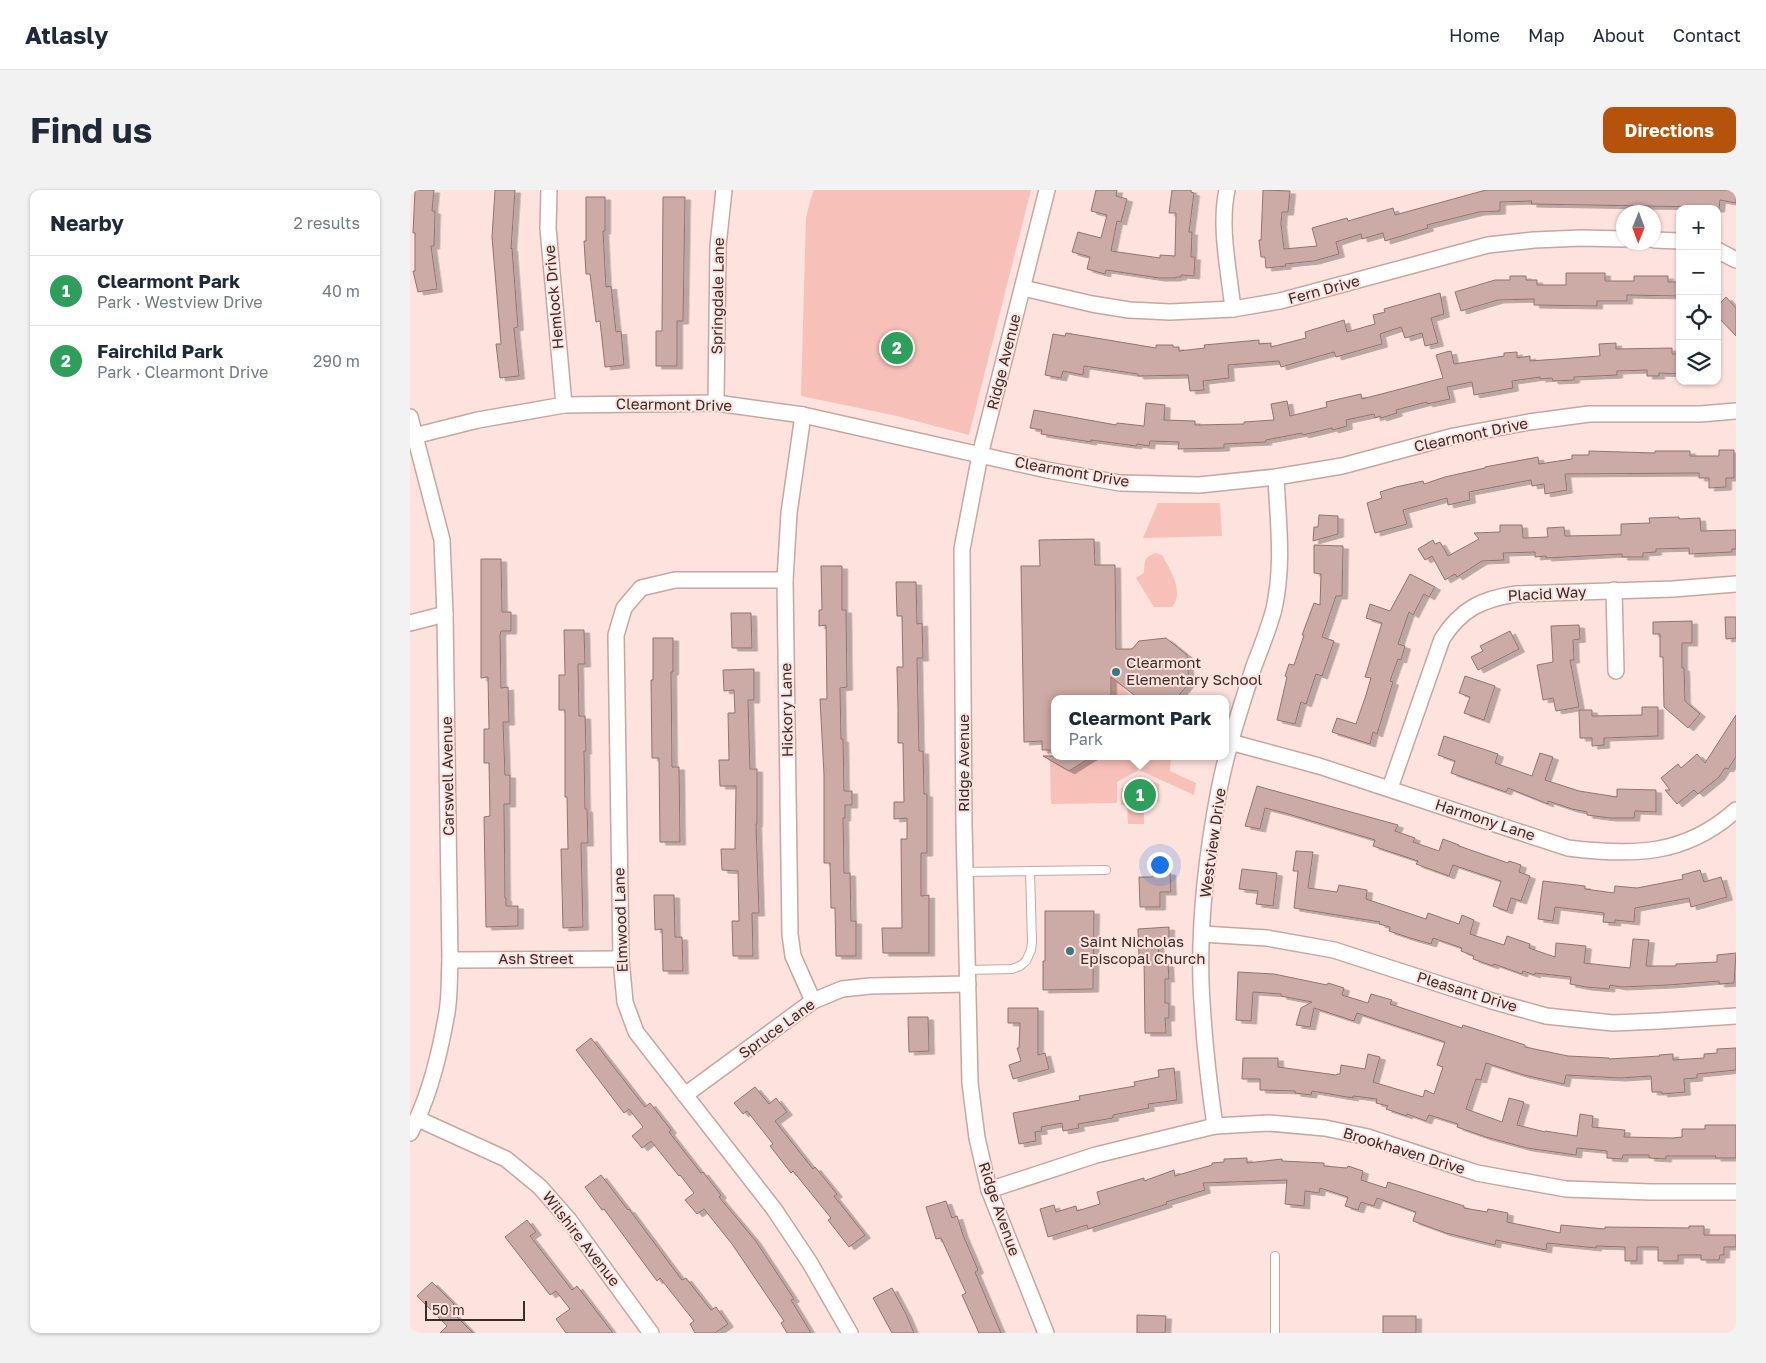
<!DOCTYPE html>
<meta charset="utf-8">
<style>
:root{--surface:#fff;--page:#f2f2f3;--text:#1f2937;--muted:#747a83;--line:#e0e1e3;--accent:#b45309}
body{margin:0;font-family:"Golos Text",sans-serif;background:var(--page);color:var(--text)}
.controls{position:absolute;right:15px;top:15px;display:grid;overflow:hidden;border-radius:10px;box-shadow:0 1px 4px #0004}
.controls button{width:45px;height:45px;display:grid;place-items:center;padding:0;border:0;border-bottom:1px solid var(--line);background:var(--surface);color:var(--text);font:25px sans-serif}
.compass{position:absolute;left:1206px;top:15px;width:45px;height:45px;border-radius:50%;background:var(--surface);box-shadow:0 1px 4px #0004;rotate:181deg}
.scale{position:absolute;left:15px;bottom:12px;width:100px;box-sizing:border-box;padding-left:5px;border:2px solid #392c2a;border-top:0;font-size:14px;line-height:18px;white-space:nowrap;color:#392c2a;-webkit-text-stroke:4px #fee2dd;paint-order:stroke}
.you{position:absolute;left:749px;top:674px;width:18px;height:18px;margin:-12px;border:4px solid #fff;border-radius:50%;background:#1a73e8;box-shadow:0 0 0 8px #1a73e833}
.badge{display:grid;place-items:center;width:32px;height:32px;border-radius:50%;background:var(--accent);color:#fff;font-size:16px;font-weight:700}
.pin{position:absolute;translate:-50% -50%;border:2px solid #fff;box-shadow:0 1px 5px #0006}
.popup{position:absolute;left:641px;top:505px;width:178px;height:65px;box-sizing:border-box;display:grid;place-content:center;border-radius:10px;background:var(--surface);filter:drop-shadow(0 1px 4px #0005);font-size:16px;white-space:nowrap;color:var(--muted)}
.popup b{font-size:19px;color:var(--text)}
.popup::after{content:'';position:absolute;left:50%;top:100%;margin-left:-10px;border:10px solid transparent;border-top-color:var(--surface)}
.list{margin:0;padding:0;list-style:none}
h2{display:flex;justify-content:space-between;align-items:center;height:65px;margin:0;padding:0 20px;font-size:21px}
h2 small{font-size:16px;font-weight:400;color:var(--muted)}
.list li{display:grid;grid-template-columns:32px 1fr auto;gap:15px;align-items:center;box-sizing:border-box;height:70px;padding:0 20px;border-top:1px solid var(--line)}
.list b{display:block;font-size:19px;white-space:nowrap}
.list p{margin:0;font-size:16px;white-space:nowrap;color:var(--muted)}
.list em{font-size:16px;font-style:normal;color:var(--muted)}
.icon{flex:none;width:28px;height:28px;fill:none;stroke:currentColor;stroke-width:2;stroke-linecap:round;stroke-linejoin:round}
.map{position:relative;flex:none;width:1326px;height:1143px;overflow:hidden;border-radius:10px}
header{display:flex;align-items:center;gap:30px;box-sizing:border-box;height:70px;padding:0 25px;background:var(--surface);border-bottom:1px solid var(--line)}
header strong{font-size:24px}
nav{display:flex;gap:28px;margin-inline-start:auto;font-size:18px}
.intro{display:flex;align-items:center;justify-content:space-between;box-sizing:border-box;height:120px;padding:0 30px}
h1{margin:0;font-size:35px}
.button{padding:12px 22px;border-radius:10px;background:var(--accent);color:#fff;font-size:18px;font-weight:700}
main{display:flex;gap:30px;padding:0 30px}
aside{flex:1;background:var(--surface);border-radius:10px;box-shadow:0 1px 4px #0004}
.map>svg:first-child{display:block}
</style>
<header>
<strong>Atlasly</strong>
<nav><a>Home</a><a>Map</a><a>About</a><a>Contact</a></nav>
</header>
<div class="intro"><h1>Find us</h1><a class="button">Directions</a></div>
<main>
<aside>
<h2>Nearby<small>2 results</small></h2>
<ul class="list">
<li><span class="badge" style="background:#2e9e5b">1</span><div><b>Clearmont Park</b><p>Park · Westview Drive</p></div><em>40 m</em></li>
<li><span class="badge" style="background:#2e9e5b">2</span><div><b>Fairchild Park</b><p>Park · Clearmont Drive</p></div><em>290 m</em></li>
</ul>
</aside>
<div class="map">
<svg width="1326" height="1143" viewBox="0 0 1326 1143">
<defs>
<filter id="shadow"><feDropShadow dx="5.5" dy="3" stdDeviation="0" flood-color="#0004"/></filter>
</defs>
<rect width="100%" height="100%" fill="#fee2dd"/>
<g fill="#f7c1b9">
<polygon points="404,0 621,0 559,245 487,226 391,206 396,28 400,11"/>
<polygon points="748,313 810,313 812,346 733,348"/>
<path d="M745,363L752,365C760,379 775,403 762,417H744L726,388L734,383C735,372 733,368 745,363Z"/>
<polygon points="701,488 712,488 713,498 724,509 701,509"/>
<polygon points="677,566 761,566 760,581 786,593 784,605 729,580 707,592 707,613 641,614 640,570 659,581 677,570"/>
<polygon points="727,587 749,594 749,612 734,616 734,634 718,634 717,615 711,615 711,598 718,598 718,594 722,594"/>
</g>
<g fill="#ccaaa5" stroke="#92736f" filter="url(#shadow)">
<polygon points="5,0 24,0 22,21 25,21 24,56 21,56 27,99 8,102 3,81 5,81 5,43 3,43"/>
<polygon points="85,0 105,0 101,59 102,58 108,137 104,138 109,186 90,188 86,154 91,154 82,47"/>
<polygon points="686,0 707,0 706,6 717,9 711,32 707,31 701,61 750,68 750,65 765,66 766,23 759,23 762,0 781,0 781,2 784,3 779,42 782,42 781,67 785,67 784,86 771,85 771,87 766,87 766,88 749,88 696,80 695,84 677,79 680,67 662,62 668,42 691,48 697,25 681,21"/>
<polygon points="853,0 880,1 878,22 872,22 871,34 874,59 907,56 902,38 937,28 938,31 983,18 985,25 1076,0 1326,0 1326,13 1310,10 1309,19 1292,19 1292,17 1121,14 1122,11 1090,12 1090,21 1069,22 1017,35 1018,38 975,51 973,43 952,49 951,44 926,52 929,64 904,71 875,74 876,76 856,78 855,67 851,67 849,50 851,50"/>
<polygon points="176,7 195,7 195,41 193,41 196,97 201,96 206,142 211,141 214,175 195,177 190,131 186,132 180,84 176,84 174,51 176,51"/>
<polygon points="253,7 275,7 273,131 267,131 267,176 246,176 246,141 252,141"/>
<polygon points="1156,83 1195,83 1195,91 1224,91 1224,86 1258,86 1258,92 1270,92 1270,106 1217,105 1217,111 1187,111 1187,116 1124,115 1124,109 1088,110 1051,121 1045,102 1085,90 1100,90 1100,86 1116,86 1116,90 1127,90 1127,95 1156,95"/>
<polygon points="1030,103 1034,124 1021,128 1028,153 1015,156 1012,143 995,148 991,137 970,144 972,154 926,167 924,162 871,177 869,171 818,175 819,188 793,191 794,200 780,201 778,185 728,186 728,184 674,176 673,185 653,181 651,188 635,185 643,144 655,146 656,143 746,158 746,155 763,155 763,157 769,157 769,161 795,158 794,155 849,150 849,154 861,153 861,157 896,148 895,142 934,130 937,142 965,134 963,125 975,122 974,119"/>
<polygon points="1316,107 1326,118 1326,146 1307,126 1307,116"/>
<polygon points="1206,153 1206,159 1262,158 1262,164 1270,164 1270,184 1249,183 1249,186 1237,186 1237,180 1207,181 1207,185 1164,187 1164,190 1143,191 1142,188 1130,189 1130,187 1102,191 1103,198 1064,205 1062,192 1037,197 1040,209 1017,214 1017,212 986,220 987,223 971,228 970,226 965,228 964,224 936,230 937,236 923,240 922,238 893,245 892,243 856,250 856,252 814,254 814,258 768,259 769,252 740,251 739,256 727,254 726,256 681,250 681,252 631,244 632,240 620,238 624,220 706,235 707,233 734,236 736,213 755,215 754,230 785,231 785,235 834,234 834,232 864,230 861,214 877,211 880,226 917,217 916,212 951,204 952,209 1033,188 1026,165 1036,162 1041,161 1044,174 1094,166 1094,163 1107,162 1107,168 1120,166 1120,171 1190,166 1189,154"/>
<polygon points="1309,260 1324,260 1324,288 1316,288 1316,297 1299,298 1299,288 1289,288 1289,283 1155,284 1157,300 1135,304 1134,294 1122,296 1121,290 1059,302 1060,310 1038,315 1037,308 993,320 997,334 965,343 957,313 972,308 970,302 986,297 1013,291 1014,294 1035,287 1075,278 1075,277 1128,267 1129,274 1162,269 1162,265 1179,265 1179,261 1245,263 1245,261 1280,261 1280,266 1309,266"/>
<polygon points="909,325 928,326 928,344 903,351 904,337 908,337"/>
<polygon points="1269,327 1269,329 1290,328 1291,341 1326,340 1326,359 1322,359 1322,362 1279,364 1279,358 1246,359 1246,362 1233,363 1233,367 1212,367 1212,364 1136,368 1136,366 1125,367 1125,362 1093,363 1094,370 1072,371 1047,387 1045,384 1035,390 1022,366 1015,370 1008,359 1023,350 1025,354 1030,352 1038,366 1069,349 1064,343 1090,342 1090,335 1112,335 1113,348 1138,347 1137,338 1154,337 1155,346 1211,345 1211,334 1240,333 1239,328"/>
<polygon points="684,349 685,375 705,375 706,459 722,459 729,451 756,448 777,465 779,493 766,509 729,509 701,487 701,509 645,509 645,560 632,560 632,551 614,552 611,376 630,376 629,350"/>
<polygon points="904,355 933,356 932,406 926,406 912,447 924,451 912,486 906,484 896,514 891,512 885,534 867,530 877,487 875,486 879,474 884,475 894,445 892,445 904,413 910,415 911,384 904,383"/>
<polygon points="71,369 91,369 92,422 101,422 101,441 91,441 90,445 91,498 98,497 99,532 93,532 95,585 100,585 100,614 94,614 95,708 96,708 96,716 108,716 108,736 76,737 74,627 80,626 79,573 74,573 74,539 79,539 78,487 71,488"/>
<polygon points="411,376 432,376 432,420 436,420 437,497 430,498 431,549 433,549 434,601 442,601 442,615 435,615 435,628 433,628 434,683 440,683 441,731 446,731 446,766 426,766 425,718 421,718 420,673 414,673 414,584 410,509 417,509 416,435 409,436 409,420 412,420"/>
<polygon points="1000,384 1025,397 1019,407 1014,404 1003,425 999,422 988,454 995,456 991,470 988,469 980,491 983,492 967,544 963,542 960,554 922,542 927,528 946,534 956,505 961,488 955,487 972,433 956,428 960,414 980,421"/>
<polygon points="486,392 506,392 507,434 512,433 513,468 507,468 509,561 513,561 514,604 517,604 517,663 511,663 511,706 519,705 519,763 473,763 472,738 492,738 491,649 497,649 497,628 484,629 484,612 494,612 493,553 488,553 488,518 487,477 493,477 492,426 487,426"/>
<polygon points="321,423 341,423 342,458 322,458"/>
<polygon points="1315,427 1326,427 1326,448 1316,449"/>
<polygon points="1282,431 1282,453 1272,453 1272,478 1274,478 1275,511 1290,524 1278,538 1254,517 1253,467 1250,467 1250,444 1243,444 1243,432"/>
<polygon points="1169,435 1170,449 1163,450 1164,470 1160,470 1169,517 1146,521 1143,508 1133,510 1127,475 1143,472 1141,436"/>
<polygon points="154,440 174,440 175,474 168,474 169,526 175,526 176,561 174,561 175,619 177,619 178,653 171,653 173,737 153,738 151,659 158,659 157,607 155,607 155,520 149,520 149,485 155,485"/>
<polygon points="1100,441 1109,459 1068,480 1061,467 1073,461 1070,456"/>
<polygon points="243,448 263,448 263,482 261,482 262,577 269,577 270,652 250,652 249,568 242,568 241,490 243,490"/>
<polygon points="344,479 344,510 338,510 340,579 347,579 347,634 346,634 349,723 342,723 343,766 323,766 322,731 329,731 328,681 312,680 311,659 325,659 326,596 310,596 309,570 319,570 318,523 325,523 324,500 314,501 313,480"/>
<polygon points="1055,486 1085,496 1074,530 1054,523 1060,507 1049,503"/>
<polygon points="1232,517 1248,517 1248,546 1194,548 1194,555 1182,556 1182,548 1170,548 1169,520 1182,520 1182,526 1232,525"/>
<polygon points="1326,525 1326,567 1318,579 1315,578 1309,587 1288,604 1284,600 1267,614 1255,600 1260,600 1251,588 1268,574 1271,578 1287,564 1295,573"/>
<polygon points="1034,546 1088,564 1085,573 1122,586 1130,563 1143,567 1135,590 1169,601 1207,607 1207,599 1246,600 1246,622 1225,621 1224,628 1200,628 1177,625 1177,622 1162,619 1138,611 1138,614 1098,598 1096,602 1041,583 1045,571 1028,565"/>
<polygon points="633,566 683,566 659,581"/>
<polygon points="847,596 988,635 985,641 1005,648 1003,652 1029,661 1033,649 1049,655 1049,656 1098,673 1099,671 1111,675 1109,682 1120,686 1111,711 1101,708 1097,721 1083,716 1091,691 1043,675 1039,686 1006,674 1008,671 963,656 965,650 875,623 855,618 850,639 835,636"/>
<polygon points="886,661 903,662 898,698 927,702 929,695 957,700 956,709 1016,729 1018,723 1049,734 1052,725 1064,730 1060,744 1094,755 1097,746 1120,754 1119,758 1145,767 1146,753 1176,756 1174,773 1220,778 1223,749 1239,750 1236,776 1266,776 1266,774 1307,772 1307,765 1326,763 1324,793 1309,794 1309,791 1258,795 1211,797 1200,795 1199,799 1176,797 1160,794 1161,787 1125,783 1125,785 1113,781 1112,784 1084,774 1083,776 1063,769 1064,766 1051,761 1052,758 1023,748 1021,754 1000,748 979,741 980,737 969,734 970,732 884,718 888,681 883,681"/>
<polygon points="832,679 867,683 863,716 846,714 848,701 829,699"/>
<polygon points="1290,680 1294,692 1311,687 1317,707 1281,717 1279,708 1225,718 1224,732 1205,730 1205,733 1193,732 1194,723 1145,717 1143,731 1128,729 1133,691 1175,696 1175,699 1204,703 1205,696 1227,698 1273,689 1272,685"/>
<polygon points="743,682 760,682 761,702 750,702 750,717 730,717 729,687 743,687"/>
<polygon points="244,705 264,705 265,747 272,747 273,781 253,781 252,739 245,740"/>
<polygon points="635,721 684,721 683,799 633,800 633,771 635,771"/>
<polygon points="759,737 759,752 748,752 749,774 758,774 759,789 755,789 755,813 759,813 759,828 755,828 756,843 735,843 734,767 729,767 728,739"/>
<polygon points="828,782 864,784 917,795 918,793 934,798 932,805 958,813 961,804 982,810 980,814 1052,838 1053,835 1115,855 1115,857 1158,866 1199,868 1199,869 1250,866 1249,865 1263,864 1263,870 1294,868 1294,864 1307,863 1307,859 1326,858 1326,880 1287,884 1287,888 1274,889 1275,902 1252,904 1252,902 1242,902 1241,886 1210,888 1156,885 1154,894 1114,885 1076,873 1071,890 1066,889 1056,919 1092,932 1099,908 1114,912 1107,935 1135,942 1135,941 1167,946 1170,924 1183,926 1182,937 1215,940 1214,947 1263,948 1272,947 1272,939 1295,939 1295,935 1326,935 1326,968 1305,968 1306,966 1256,966 1256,969 1239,968 1239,965 1213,965 1212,969 1197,968 1197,961 1167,958 1166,965 1117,958 1076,947 1047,937 1048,934 1019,925 1016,931 997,924 997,926 976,919 978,916 966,913 967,909 943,906 943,908 902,901 901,905 885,903 885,901 850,900 850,889 832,889 833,868 868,868 868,877 926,885 927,884 930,884 931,875 955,879 958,864 970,867 963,892 1013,907 1015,900 1024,904 1033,877 1027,875 1035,852 947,823 944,831 904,818 900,837 886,835 891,818 902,812 871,806 871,804 843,802 841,831 826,830"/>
<polygon points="598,818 628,818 628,865 635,863 639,879 603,889 599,875 611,871 607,858 609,858 610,833 598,833"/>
<polygon points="498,827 518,827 519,861 499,862"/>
<polygon points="181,848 235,917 240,913 261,940 259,942 291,983 293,982 311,1005 309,1007 345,1050 384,1109 381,1110 401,1143 377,1143 371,1133 374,1131 322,1054 294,1019 287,1024 275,1010 284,1003 270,985 269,986 241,951 232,958 222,946 233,937 219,919 214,923 166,860"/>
<polygon points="764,878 767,910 738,914 739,918 703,925 703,928 668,934 669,938 653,941 652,933 631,937 632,941 625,942 626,951 609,954 603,923 670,910 669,906 725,896 724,892 749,887 748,880"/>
<polygon points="345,897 359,914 366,908 377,922 365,931 403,979 405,977 427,1004 424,1006 455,1045 439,1057 418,1030 421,1028 383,981 381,983 360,956 363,954 337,921 333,924 324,913"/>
<polygon points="837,968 837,973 872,969 872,971 914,973 914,976 937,978 938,976 953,981 951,990 976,998 978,992 1054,1016 1054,1018 1077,1022 1078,1019 1098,1023 1097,1032 1150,1043 1151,1035 1195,1039 1195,1037 1279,1038 1279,1036 1294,1036 1294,1045 1326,1045 1326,1057 1314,1057 1314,1065 1310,1065 1309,1070 1291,1070 1291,1065 1268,1065 1268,1071 1248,1071 1248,1057 1227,1057 1227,1071 1215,1071 1215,1057 1186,1056 1186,1058 1137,1053 1136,1060 1086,1050 1085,1055 1036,1043 1003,1031 1006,1022 967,1008 964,1016 951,1012 948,1020 935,1016 938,1007 910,998 909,1003 895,1001 894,1016 875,1014 877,990 793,993 795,1000 756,1012 757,1014 678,1039 677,1035 638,1047 630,1019 644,1015 646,1022 666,1016 667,1021 690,1014 687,1002 734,988 734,991 764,980 765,986 802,975 802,973 814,972 814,969"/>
<polygon points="191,985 218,1020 219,1019 272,1090 276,1088 301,1120 306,1117 318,1134 305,1143 285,1143 280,1134 284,1131 250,1088 247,1091 194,1019 192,1020 175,997"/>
<polygon points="536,1011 542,1028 547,1026 553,1045 568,1080 565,1082 591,1143 569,1143 552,1105 556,1103 531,1048 526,1049 516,1017"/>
<polygon points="117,1030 126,1042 120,1046 162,1100 167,1096 203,1143 156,1143 146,1129 160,1119 146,1101 140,1105 95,1047"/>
<polygon points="22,1092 44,1114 39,1119 63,1143 30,1143 37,1136 7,1106"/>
<polygon points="482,1098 496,1124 504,1143 482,1143 463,1108"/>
<polygon points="727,1125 756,1126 755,1143 727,1143"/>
<rect x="973" y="1126" width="33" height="17"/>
</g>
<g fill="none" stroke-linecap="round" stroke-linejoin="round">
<defs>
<g id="lane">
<polyline points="620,681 696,680"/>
<polyline points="556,682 620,681 622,752 621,760 616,771 610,776 602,779 558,780"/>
<polyline points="865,1143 865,1066"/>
</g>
<g id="street">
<polyline points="139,0 138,38 154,215"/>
<path d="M817,0C809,37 819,81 823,119"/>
<polyline points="1244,50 1270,51"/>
<polyline points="1307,60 1326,70"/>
<polyline points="613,98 682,114 719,120 760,122 823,119 870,111 1078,55 1124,50 1171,48 1214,49"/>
<polyline points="306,213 308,56 314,0"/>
<polyline points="393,225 379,323 375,390 380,744 383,766 403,811"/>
<path d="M0,227L32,350L35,424L40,770C39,789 40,810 36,828C29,867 19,909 0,943"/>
<polyline points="0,247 68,230 154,215 306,213 393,225 637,280 710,293 789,295 866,287 932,276 1044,246 1119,232 1179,224 1290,224 1326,221"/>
<polyline points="375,390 265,390 231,398 214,418 206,445 211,769 215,812 226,842 364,1019 400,1073 440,1143"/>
<polyline points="1204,400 1206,481"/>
<polyline points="0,433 35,424"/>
<path d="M820,552L909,576L1158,658C1222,666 1275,666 1326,620"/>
<path d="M980,598L1032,449C1051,419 1072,409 1106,404L1263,399L1326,394"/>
<polyline points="792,744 857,748 924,760 1082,811 1136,826 1203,833 1249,831 1326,826"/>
<polyline points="40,770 211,769"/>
<polyline points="275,905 403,811 432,799 460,796 558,794"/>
<polyline points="8,929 96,969 130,997 159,1030 241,1143"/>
<path d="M805,936C798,888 793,841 791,793C789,729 797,663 809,600C817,558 831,517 844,476C851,458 859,438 864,419C874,372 868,334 866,287"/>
<polyline points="579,1000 686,965 805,936 859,933 915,938 958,947 1067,983 1156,999 1241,1002 1326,1002"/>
<polyline points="636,1143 579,1000 567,948 560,893 554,636 552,359 570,265 637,0"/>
</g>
</defs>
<use href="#lane" stroke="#c7a6a1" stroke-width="10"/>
<use href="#street" stroke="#c7a6a1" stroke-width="18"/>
<use href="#lane" stroke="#fff" stroke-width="8"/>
<use href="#street" stroke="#fff" stroke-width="15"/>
</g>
<g fill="#337b83" stroke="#fee2dd" stroke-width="2">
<circle cx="706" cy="482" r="5"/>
<circle cx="660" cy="761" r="5"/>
</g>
<g text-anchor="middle" stroke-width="4" stroke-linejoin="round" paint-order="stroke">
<g font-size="15" fill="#392c2a" stroke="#fee2dd">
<text transform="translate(914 100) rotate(-15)" y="5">Fern Drive</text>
<text transform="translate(308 106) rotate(-89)" y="5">Springdale Lane</text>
<text transform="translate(144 107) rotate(-95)" y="5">Hemlock Drive</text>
<text transform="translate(594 172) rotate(-76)" y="5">Ridge Avenue</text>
<text transform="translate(264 215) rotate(1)" y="5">Clearmont Drive</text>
<text transform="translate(1061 245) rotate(-12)" y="5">Clearmont Drive</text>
<text transform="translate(662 282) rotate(10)" y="5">Clearmont Drive</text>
<text transform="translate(1137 404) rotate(-3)" y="5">Placid Way</text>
<text transform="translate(377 520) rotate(-91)" y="5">Hickory Lane</text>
<text transform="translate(554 573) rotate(-90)" y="5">Ridge Avenue</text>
<text transform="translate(38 586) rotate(-91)" y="5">Carswell Avenue</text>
<text transform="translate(1075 630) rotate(18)" y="5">Harmony Lane</text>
<text transform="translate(803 653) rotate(-82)" y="5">Westview Drive</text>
<text transform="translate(211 730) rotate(-92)" y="5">Elmwood Lane</text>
<text x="126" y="774">Ash Street</text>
<text transform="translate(1057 802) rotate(17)" y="5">Pleasant Drive</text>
<text transform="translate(367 839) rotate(-36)" y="5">Spruce Lane</text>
<text transform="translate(994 961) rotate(17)" y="5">Brookhaven Drive</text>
<text transform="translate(589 1019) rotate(71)" y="5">Ridge Avenue</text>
<text transform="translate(171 1049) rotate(52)" y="5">Wilshire Avenue</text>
</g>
<g font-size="15" fill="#392c2a" stroke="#fee2dd" text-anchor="start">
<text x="716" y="478">Clearmont<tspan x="716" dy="17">Elementary School</tspan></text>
<text x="670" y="757">Saint Nicholas<tspan x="670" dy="17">Episcopal Church</tspan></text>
</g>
</g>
</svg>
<div class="controls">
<button>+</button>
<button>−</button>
<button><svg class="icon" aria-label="locate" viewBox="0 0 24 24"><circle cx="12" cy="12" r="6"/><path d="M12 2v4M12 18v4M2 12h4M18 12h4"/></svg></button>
<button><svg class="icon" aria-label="layers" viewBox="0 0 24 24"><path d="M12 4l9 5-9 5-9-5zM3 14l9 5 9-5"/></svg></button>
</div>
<svg class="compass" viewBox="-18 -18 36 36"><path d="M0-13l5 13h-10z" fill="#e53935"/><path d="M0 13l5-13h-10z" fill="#747a83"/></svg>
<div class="scale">50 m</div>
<div class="you"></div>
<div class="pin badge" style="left:730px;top:605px;background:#2e9e5b">1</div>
<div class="popup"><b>Clearmont Park</b>Park</div>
<div class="pin badge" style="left:487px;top:158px;background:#2e9e5b">2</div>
</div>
</main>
